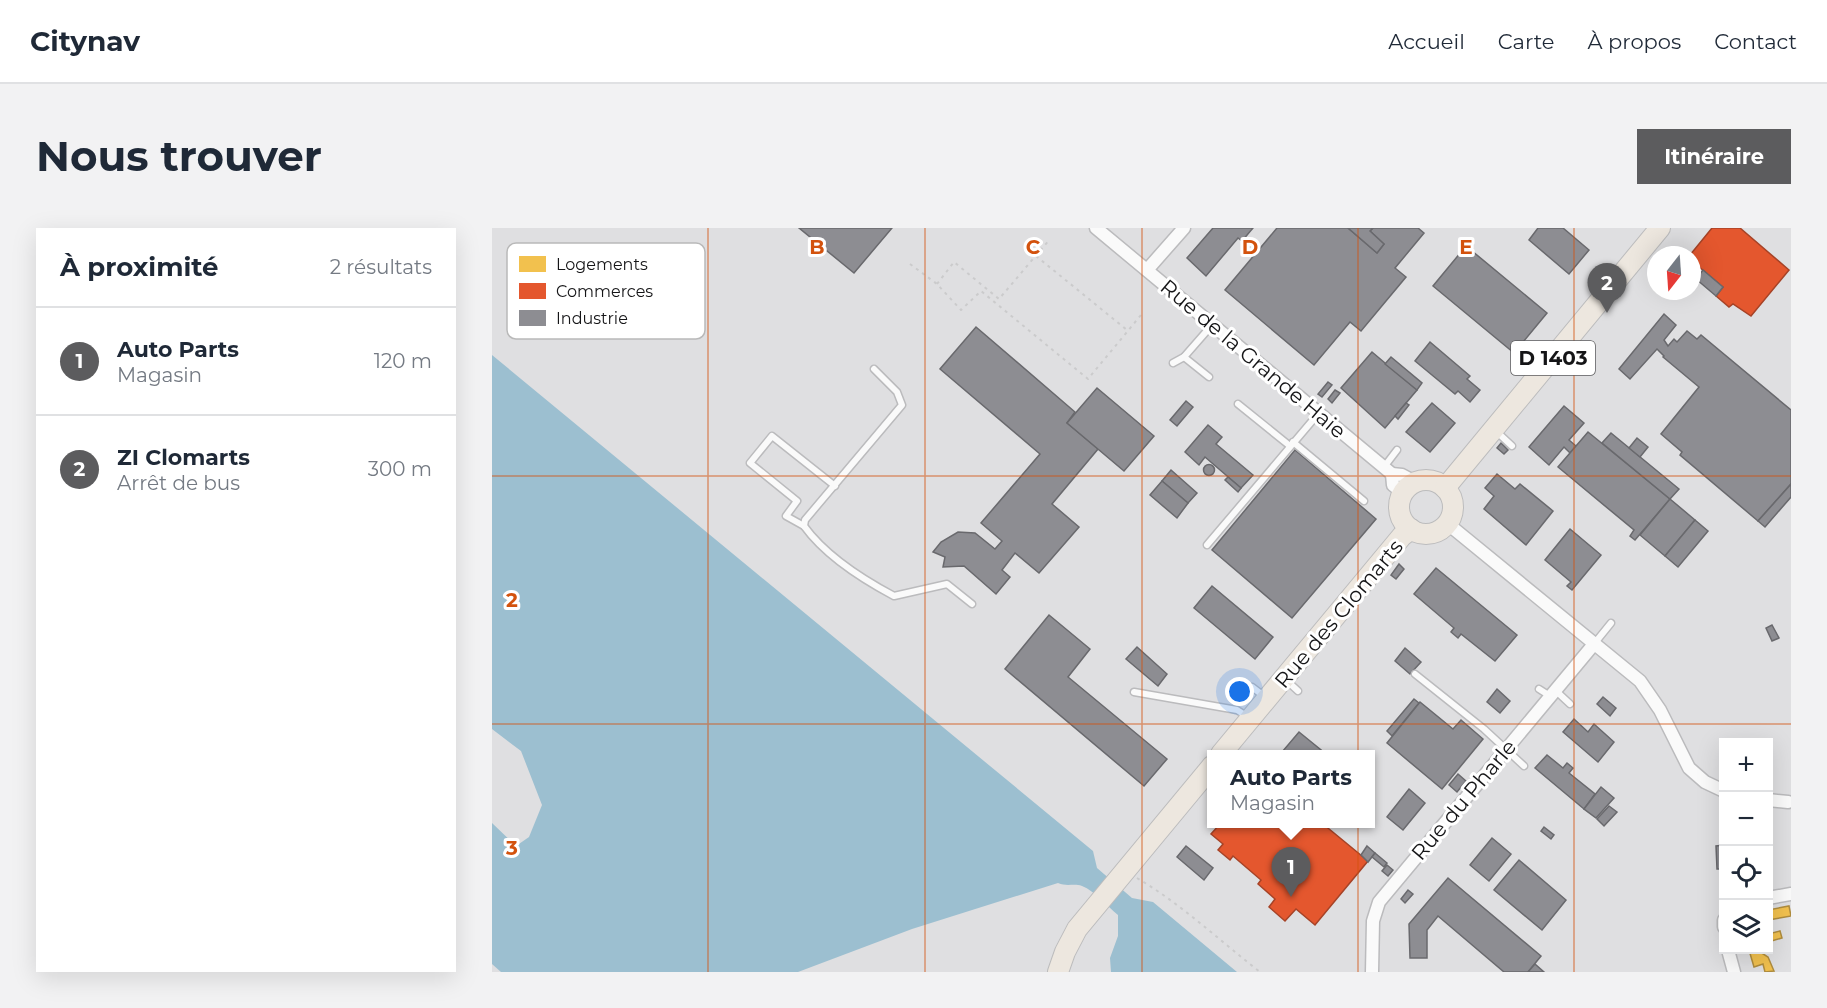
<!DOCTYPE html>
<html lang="fr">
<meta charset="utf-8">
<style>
:root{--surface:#fff;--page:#f2f2f3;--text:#1f2937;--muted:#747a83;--line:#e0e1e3;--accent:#5c5c5e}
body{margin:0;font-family:Montserrat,sans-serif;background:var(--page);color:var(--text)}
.controls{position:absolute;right:18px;bottom:18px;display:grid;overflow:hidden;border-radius:0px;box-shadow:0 6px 24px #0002}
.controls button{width:54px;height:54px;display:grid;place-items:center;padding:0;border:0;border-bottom:2px solid var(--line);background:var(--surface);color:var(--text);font:30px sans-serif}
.compass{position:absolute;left:1155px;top:18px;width:54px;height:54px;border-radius:50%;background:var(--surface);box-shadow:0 6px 24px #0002;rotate:197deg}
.you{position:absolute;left:748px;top:464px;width:21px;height:21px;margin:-15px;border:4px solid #fff;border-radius:50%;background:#1a73e8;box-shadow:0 0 0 9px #1a73e833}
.badge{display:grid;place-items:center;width:39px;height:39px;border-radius:50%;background:var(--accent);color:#fff;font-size:20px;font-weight:700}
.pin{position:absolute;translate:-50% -50px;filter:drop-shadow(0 2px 3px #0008)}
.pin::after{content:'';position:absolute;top:32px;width:21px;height:18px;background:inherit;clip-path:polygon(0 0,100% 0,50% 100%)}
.popup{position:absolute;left:715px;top:522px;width:168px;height:78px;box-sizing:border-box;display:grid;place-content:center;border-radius:0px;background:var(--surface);filter:drop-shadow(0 2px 4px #0005);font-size:20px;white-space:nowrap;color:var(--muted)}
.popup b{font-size:22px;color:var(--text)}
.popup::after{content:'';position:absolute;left:50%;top:100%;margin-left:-12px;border:12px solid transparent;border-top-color:var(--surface)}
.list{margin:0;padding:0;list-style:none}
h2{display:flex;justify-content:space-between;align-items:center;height:78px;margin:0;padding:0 24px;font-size:26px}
h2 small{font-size:20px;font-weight:400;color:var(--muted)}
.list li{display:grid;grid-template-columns:39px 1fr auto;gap:18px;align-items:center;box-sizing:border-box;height:108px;padding:0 24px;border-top:2px solid var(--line)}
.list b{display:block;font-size:22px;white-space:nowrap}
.list p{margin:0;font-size:20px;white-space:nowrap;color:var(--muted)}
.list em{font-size:20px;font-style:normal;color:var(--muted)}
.icon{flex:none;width:33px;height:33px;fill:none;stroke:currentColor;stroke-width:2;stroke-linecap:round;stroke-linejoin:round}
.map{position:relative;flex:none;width:1299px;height:744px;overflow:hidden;border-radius:0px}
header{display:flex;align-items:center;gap:36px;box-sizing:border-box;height:84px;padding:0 30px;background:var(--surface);border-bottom:2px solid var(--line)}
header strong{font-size:28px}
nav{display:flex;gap:33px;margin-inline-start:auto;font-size:21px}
.intro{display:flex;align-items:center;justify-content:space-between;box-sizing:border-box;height:144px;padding:0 36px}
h1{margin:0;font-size:42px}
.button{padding:15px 27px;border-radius:0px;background:var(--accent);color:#fff;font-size:21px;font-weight:700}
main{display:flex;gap:36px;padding:0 36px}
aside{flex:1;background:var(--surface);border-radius:0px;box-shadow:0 6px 24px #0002}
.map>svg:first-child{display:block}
</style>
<header>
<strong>Citynav</strong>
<nav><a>Accueil</a><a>Carte</a><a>À propos</a><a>Contact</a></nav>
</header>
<div class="intro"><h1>Nous trouver</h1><a class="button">Itinéraire</a></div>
<main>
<aside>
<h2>À proximité<small>2 résultats</small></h2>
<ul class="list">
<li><span class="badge">1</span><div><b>Auto Parts</b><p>Magasin</p></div><em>120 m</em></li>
<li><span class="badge">2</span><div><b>ZI Clomarts</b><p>Arrêt de bus</p></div><em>300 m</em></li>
</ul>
</aside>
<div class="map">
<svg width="1299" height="744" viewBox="0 0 1299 744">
<rect width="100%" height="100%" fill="#dfdfe1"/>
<path fill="#9cbfd0" d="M0,127L601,623L605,640L640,670L661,674L745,744H619L618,730L626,708V687C615,678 603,663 590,658C582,655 575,659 566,655L420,701L306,744H9L0,736V595L24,618L37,609L50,577L29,523L0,501Z"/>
<g fill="#f2c14e" stroke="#b08d3e" stroke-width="1.5">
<polygon points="1297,678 1299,688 1276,692 1276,682"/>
<polygon points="1288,703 1290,710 1276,714 1276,706"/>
<polygon points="1257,722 1265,722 1276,729 1282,743 1273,744 1271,736 1262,739"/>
</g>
<g fill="#e4572e" stroke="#a64327" stroke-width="1.5">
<polygon points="1220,0 1248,0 1297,42 1259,88 1241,76 1237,79 1224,68 1231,59 1200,33 1200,27 1198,27"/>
<polygon points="728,596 831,596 876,633 823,697 804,681 793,693 777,679 783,671 766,656 769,652 741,628 738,632 726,622 731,616 719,606"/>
</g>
<g fill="#8d8d92" stroke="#69696d" stroke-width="1.5">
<polygon points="307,0 400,0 362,45"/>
<polygon points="721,0 761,0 750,13 746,10 714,48 695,30"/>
<polygon points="785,0 856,0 885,25 892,16 878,3 881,0 926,0 932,5 903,40 914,49 869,103 858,94 822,137 733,62"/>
<polygon points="856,0 881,0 878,3 892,16 885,25"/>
<polygon points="1046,0 1071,0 1097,22 1077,46 1037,12"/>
<polygon points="974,18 1055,85 1022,125 941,58"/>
<polygon points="1211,42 1231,59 1224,68 1204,51"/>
<polygon points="1172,86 1184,97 1172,112 1176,118 1182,111 1185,114 1195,103 1205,111 1209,107 1299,182 1299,256 1266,293 1188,227 1190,224 1169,206 1207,159 1171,129 1172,128 1165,121 1138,151 1127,141"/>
<polygon points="484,99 583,184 575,195 606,221 560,276 587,299 547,345 523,325 510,342 518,349 504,366 472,338 451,339 453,329 441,324 449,314 466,304 483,305 503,321 510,313 489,295 548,226 448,141"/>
<polygon points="938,114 978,148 975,151 988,162 978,174 966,163 963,166 923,133"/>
<polygon points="880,124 925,162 893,200 849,160"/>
<polygon points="899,129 930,155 925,162 893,136"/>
<polygon points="836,154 840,157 830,169 826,166"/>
<polygon points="605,160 662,208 632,243 575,195"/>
<polygon points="843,162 848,165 840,175 836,171"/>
<polygon points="694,173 701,179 685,198 678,192"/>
<polygon points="914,175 917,177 906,191 903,188"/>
<polygon points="940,175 963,195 938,224 914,204"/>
<polygon points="1072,178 1092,195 1077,212 1084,218 1078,225 1072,219 1057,237 1037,219"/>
<polygon points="716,197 730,209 724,216 761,247 749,260 713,229 707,237 693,224"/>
<polygon points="1096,204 1178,271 1143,312 1138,308 1142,302 1066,239"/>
<polygon points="1119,205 1187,261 1178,271 1110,215"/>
<polygon points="1145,210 1156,219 1148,229 1137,220"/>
<polygon points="1009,215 1016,222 1012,226 1005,220"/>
<polygon points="803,222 884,291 800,390 720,322"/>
<circle cx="717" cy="242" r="5.5"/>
<polygon points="679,242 705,265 696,275 670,253"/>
<polygon points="1005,246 1023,261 1028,256 1061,283 1034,317 992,281 1002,268 993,260"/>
<polygon points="736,249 749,260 746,264 733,252"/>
<polygon points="670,253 696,275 685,290 658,267"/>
<polygon points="1299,256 1299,269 1273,299 1266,293"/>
<polygon points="1178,271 1203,292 1173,328 1148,307"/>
<polygon points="1203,292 1216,303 1186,339 1173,328"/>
<polygon points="1078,301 1109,327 1080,362 1075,358 1079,354 1053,332"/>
<polygon points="907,336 912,341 904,351 899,347"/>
<polygon points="944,340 1025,407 1003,433 969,406 966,410 959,404 962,400 922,366"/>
<polygon points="720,358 781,409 763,431 702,380"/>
<polygon points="557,387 598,421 576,449 675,531 652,558 513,441"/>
<polygon points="1280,397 1287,410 1280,413 1274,400"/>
<polygon points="645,419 675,446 666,458 634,431"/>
<polygon points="913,420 929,434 918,446 903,433"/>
<polygon points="1005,461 1018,473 1008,485 995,474"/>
<polygon points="1111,469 1124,480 1118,488 1105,476"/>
<polygon points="922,471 927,475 900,508 895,503"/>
<polygon points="928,474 961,501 969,492 991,511 950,561 895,515"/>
<polygon points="1082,491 1096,504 1102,496 1122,514 1106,534 1071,504"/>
<polygon points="807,504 834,526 793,526 790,524"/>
<polygon points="1055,527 1071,540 1075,535 1081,540 1077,545 1103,566 1092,581 1043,540"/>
<polygon points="966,546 974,553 965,564 957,557"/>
<polygon points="1109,559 1122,570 1104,590 1092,581"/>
<polygon points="917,561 933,575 911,602 895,589"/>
<polygon points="1117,578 1125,584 1112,598 1105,591"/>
<polygon points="1052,599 1062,607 1059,611 1049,603"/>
<polygon points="1000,610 1019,626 997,653 978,637"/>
<polygon points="1232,617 1232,641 1225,641 1224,618"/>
<polygon points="694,618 721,640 712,652 685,629"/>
<polygon points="875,618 883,625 876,634 869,627"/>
<polygon points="883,625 895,635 892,639 880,629"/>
<polygon points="1027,632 1074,672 1050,702 1002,662"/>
<polygon points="895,637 901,642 896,648 890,643"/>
<polygon points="956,650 1049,728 1036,744 1012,744 946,688 935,702 935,730 918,730 917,696"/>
<polygon points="916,662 921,666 913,675 909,671"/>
<polygon points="1043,736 1052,744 1036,744"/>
</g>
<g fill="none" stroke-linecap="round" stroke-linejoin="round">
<defs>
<g id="service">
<polyline points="692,129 717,149"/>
<polyline points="681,135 692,129 720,97"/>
<path d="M382,141L405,164L410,177L313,292L312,298C333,327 370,351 402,368L455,356L480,376"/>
<polyline points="746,176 798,218"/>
<polyline points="1005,204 1020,218"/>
<polyline points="801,214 872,273"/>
<polyline points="892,239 905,222"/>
<polyline points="312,298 294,288 305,273 258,235 280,208 343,258"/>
<polyline points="715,317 826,186"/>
<polyline points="1102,416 1119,395"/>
<polyline points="923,446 992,501 1032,538"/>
<polyline points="793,451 806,463"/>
<polyline points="760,459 773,469"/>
<polyline points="1047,461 1058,468"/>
<polyline points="1063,462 1078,476"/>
<polyline points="642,464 745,482 756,489"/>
</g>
<g id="minor">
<polyline points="604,0 900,246 910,247 923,254"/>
<polyline points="655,42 692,0"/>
<polyline points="900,246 901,257 911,265"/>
<polyline points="956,296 1148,453 1168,482 1197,540 1213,554 1232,563"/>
<polyline points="1276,572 1296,574"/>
<polyline points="1276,670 1299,666"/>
<polyline points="1232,692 1232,699"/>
<polyline points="1236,722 1242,744"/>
<polyline points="880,744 881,693 887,674 1102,416"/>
</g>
<g id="primary">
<circle cx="934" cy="279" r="27"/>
<polyline points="953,260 1168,0"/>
<polyline points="729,526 910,308 919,301"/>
<polyline points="566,744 573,724 585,701 720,538"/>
</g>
</defs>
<use href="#service" stroke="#bbbbbd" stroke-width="9"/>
<use href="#minor" stroke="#bbbbbd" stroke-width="15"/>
<use href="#primary" stroke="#bcbcbd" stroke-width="22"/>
<g stroke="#cbcbcc" stroke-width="2" stroke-dasharray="3 4.5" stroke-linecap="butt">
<polyline points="544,28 635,102"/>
<polyline points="418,36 445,56 469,82 489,63 596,151 649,87"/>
<polyline points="445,56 462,34 507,71 558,11"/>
<path d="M645,650C689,676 727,712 768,744"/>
</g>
<use href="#service" stroke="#fafafa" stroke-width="6"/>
<use href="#minor" stroke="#fafafa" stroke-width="12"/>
<use href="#primary" stroke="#ede7df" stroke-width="20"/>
</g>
<path fill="none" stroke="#d3520d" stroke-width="1.5" stroke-opacity="0.55" d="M216,0V744M433,0V744M650,0V744M866,0V744M1082,0V744M0,248H1299M0,496H1299"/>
<g text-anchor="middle" stroke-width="6" stroke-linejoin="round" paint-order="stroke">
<rect fill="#fff" stroke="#5b5b5d" stroke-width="1.5" x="1019" y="113" width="84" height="34" rx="4.5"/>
<g font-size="20" font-weight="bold" fill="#151517">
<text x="1061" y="137">D 1403</text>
</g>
<g font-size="21" fill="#151517" stroke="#fff">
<text transform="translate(761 131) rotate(40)" y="7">Rue de la Grande Haie</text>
<text transform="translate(847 386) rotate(-50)" y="7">Rue des Clomarts</text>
<text transform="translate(972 572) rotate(-50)" y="7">Rue du Pharle</text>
</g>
</g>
<rect x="15" y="15" width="198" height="96" rx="9" fill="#fff" stroke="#b9b9b9" stroke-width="1.5"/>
<rect x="27" y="28" width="27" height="16" fill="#f2c14e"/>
<rect x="27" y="55" width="27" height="16" fill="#e4572e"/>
<rect x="27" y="82" width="27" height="16" fill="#8d8d92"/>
<g font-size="16" fill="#151517">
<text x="64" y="42">Logements</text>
<text x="64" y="69">Commerces</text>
<text x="64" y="96">Industrie</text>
</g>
<g font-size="20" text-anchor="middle" font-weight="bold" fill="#d3520d" stroke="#fff" stroke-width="6" stroke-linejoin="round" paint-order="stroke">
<text x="325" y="26">B</text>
<text x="541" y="26">C</text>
<text x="758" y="26">D</text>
<text x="974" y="26">E</text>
<text x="20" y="379">2</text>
<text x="20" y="627">3</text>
</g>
</svg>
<div class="controls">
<button>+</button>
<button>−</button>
<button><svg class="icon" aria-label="locate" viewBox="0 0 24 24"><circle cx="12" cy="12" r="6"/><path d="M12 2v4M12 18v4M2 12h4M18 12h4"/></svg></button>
<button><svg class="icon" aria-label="layers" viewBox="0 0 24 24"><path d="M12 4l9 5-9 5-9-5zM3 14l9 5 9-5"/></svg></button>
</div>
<svg class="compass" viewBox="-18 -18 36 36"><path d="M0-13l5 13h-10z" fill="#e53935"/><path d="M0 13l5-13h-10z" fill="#747a83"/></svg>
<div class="you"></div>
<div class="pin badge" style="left:799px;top:669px">1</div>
<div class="popup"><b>Auto Parts</b>Magasin</div>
<div class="pin badge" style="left:1115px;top:85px">2</div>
</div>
</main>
